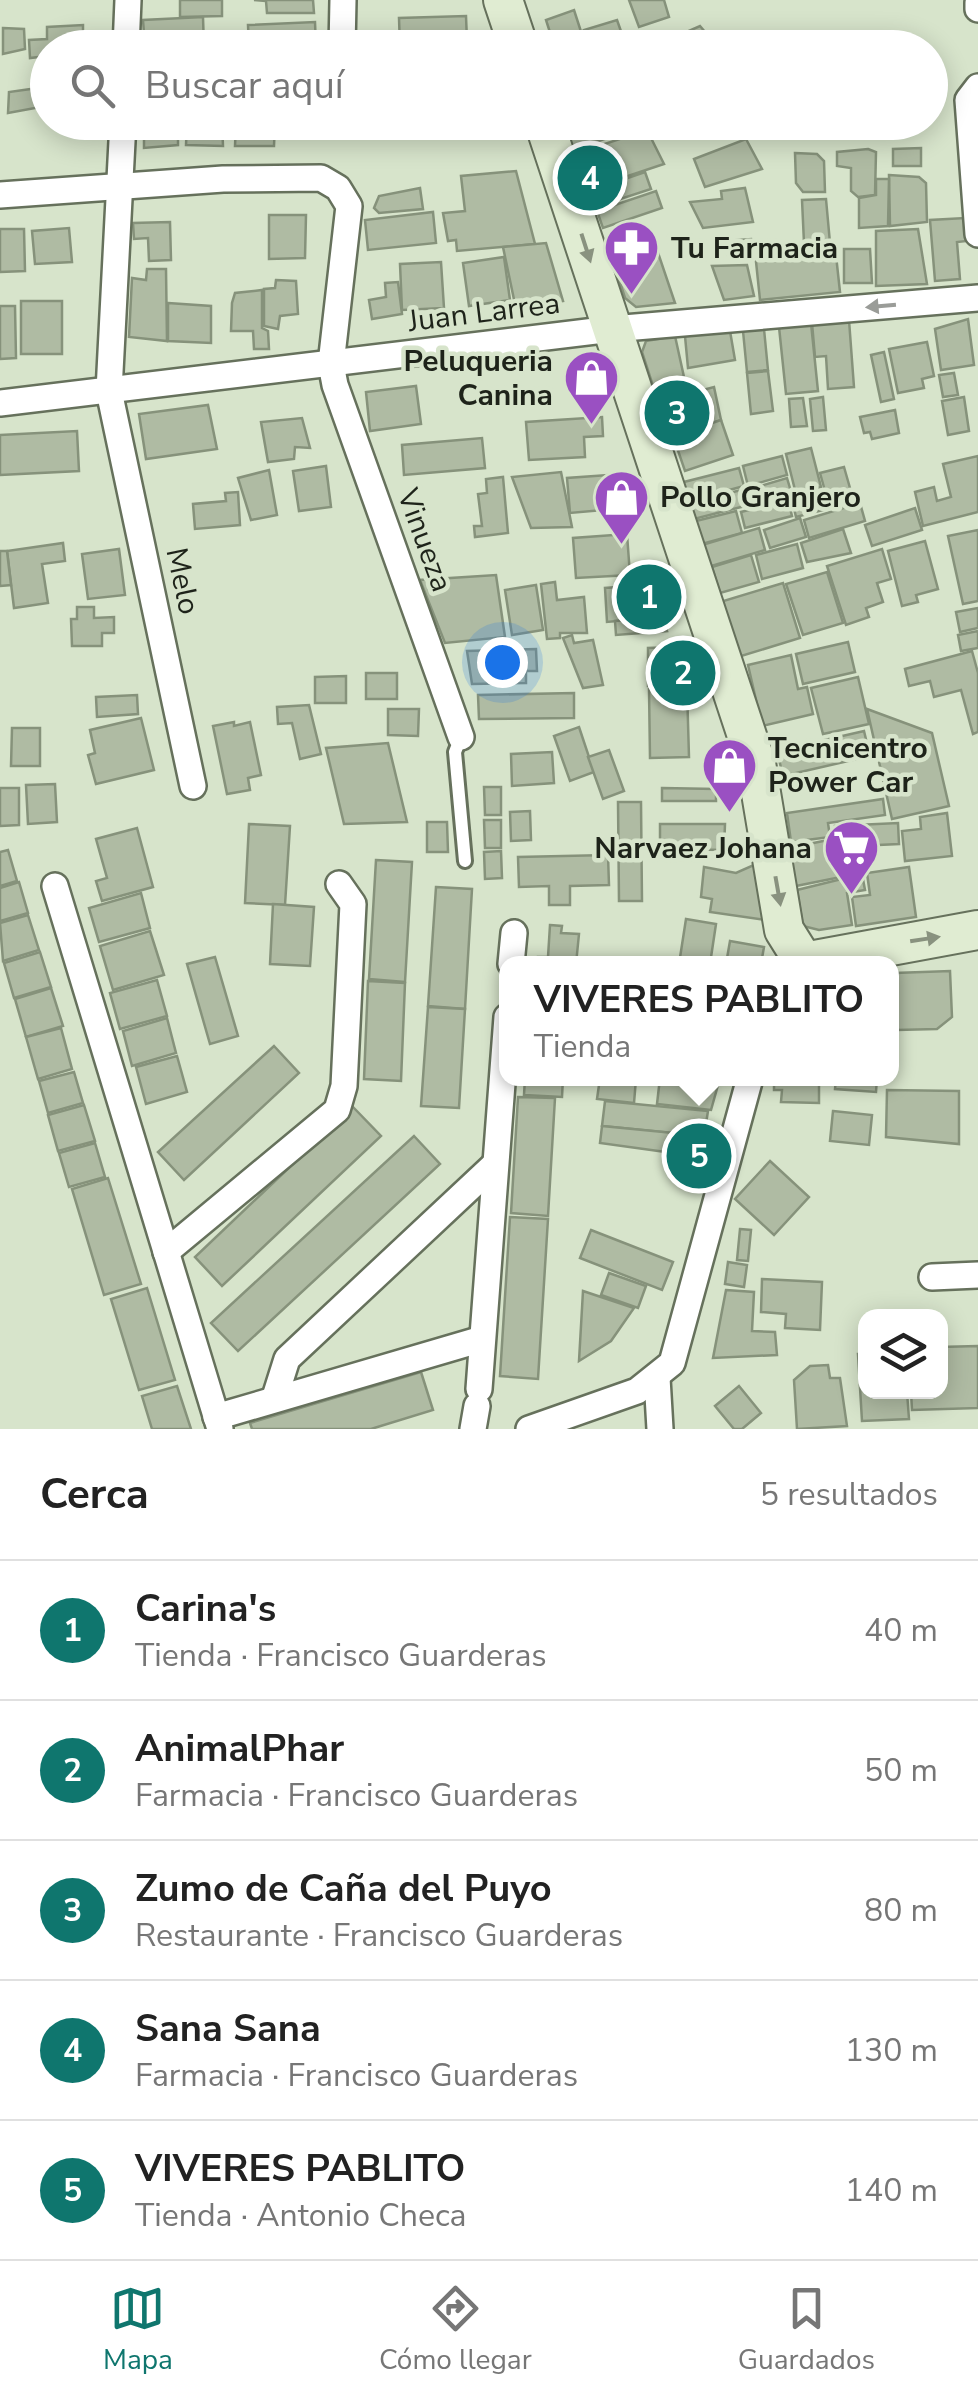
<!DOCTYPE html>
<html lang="es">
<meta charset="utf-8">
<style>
:root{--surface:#fff;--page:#f6f6f6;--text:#222;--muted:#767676;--line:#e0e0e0;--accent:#0f766e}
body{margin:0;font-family:"Nunito Sans",sans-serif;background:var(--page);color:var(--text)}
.controls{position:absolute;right:30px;bottom:30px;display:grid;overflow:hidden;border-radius:20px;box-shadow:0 5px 25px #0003}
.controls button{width:90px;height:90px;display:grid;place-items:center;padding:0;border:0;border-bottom:2px solid var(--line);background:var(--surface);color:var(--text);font:50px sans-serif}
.you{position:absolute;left:502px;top:662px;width:35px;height:35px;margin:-25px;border:8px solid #fff;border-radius:50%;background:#1a73e8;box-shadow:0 0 0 15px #1a73e833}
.badge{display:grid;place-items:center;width:65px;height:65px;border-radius:50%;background:var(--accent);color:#fff;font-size:32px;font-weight:700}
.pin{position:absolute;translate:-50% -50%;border:5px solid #fff;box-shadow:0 2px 10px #0006}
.popup{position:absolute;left:499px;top:956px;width:400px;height:130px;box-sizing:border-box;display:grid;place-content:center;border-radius:20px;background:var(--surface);filter:drop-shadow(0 2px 8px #0005);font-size:32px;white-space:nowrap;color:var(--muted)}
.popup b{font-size:38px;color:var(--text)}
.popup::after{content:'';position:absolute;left:50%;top:100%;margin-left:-20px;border:20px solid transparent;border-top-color:var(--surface)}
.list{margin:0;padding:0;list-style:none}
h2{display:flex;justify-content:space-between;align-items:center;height:130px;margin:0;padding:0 40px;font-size:42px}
h2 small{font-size:32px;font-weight:400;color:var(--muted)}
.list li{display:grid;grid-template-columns:65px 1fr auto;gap:30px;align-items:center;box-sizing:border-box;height:140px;padding:0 40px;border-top:2px solid var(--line)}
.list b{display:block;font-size:38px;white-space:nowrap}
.list p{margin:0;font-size:32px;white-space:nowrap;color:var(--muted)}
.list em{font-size:32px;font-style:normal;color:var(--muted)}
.icon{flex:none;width:55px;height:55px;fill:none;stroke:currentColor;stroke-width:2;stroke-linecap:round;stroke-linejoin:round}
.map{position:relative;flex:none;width:978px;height:1429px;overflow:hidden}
.search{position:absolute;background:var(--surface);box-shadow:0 5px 25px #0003;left:30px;right:30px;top:30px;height:110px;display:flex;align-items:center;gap:25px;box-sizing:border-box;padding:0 35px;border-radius:55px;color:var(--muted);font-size:38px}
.sheet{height:830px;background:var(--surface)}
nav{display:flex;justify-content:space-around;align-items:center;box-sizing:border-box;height:140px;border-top:2px solid var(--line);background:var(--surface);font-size:28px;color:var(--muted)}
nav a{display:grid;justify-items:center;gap:5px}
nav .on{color:var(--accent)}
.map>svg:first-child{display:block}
</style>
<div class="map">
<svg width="978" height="1429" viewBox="0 0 978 1429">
<rect width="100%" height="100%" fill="#d7e4cb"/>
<g fill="#afbba3" stroke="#86927b" stroke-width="2.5">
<polygon points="180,0 222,0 222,16 180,17"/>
<polygon points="313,0 314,13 267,13 266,1 254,0"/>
<polygon points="629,0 664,0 669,17 639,27"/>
<polygon points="574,10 586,47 555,48 546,20"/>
<polygon points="466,16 467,41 475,41 476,48 400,48 399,18"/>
<polygon points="203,17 204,48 145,48 143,20"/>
<polygon points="617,20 623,37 590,46 584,30"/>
<polygon points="315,22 316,48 249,48 248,25"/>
<polygon points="83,25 83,48 48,48 48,72 40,73 39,57 30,58 29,40 47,39 47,27"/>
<polygon points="700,26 717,46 669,48 666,41"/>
<polygon points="3,28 24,29 25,49 3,54"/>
<polygon points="45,87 46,106 8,113 9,92"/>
<polygon points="144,122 178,122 178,145 144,148"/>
<polygon points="187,122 222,122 223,146 186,145"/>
<polygon points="236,122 275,122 274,146 235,146"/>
<polygon points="563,122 612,122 616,135 573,150"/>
<polygon points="647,130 664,164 586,190 574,154"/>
<polygon points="746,139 762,169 705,187 694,159"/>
<polygon points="921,148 921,166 893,166 893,149"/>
<polygon points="868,149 876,152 875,195 858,197 851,191 851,168 837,166 837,152"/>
<polygon points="795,153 817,154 824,161 825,192 803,192 796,183"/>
<polygon points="516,171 535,244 457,251 456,240 448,241 443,213 465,211 461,176"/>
<polygon points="645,172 651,189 596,207 590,191"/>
<polygon points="889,175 919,177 926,183 927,222 890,226"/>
<polygon points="876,179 889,179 888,226 859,228 859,198 876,195"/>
<polygon points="420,188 423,209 379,213 374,208 379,196"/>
<polygon points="745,188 753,222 703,228 690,202 722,199 721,191"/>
<polygon points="656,191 662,208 603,228 597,211"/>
<polygon points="826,199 830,243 804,243 802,200"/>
<polygon points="433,212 436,243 368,250 365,220"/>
<polygon points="269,215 306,215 305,258 269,259"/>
<polygon points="965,218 967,241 957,242 960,279 935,281 930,220"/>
<polygon points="170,222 171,260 149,261 148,238 134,239 133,223"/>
<polygon points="69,228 72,262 35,264 32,231"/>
<polygon points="0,229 24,229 25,271 0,272"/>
<polygon points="650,229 675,303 636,307 625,298 607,242"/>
<polygon points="918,229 927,284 876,286 876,231"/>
<polygon points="751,239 753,253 728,255 726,241"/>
<polygon points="546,243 563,301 516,309 503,247"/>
<polygon points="825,246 835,246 840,292 760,300 755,252 811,247 812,260 819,258 819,253 825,255"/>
<polygon points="844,249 870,249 872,283 844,283"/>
<polygon points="504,257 510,300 469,306 463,263"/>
<polygon points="441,262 444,308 402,310 400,264"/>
<polygon points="747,265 754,296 724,300 712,266"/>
<polygon points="147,269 166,269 167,341 129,337 132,278 146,280"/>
<polygon points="276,280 296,281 298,314 280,316 278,329 264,326 264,289 275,288"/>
<polygon points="398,282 402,314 372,319 369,300 386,297 385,283"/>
<polygon points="262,290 262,328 268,331 269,349 254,349 253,331 231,331 232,303 235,293"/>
<rect x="21" y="301" width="41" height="53"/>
<polygon points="168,303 211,306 211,343 168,341"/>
<polygon points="0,306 15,306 16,358 0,359"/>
<polygon points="968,319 974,365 941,370 935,329"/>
<polygon points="849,320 854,387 828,389 826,356 815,357 812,323"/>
<polygon points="811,323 818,391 786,394 779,327"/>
<polygon points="764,329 768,370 747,372 743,331"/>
<polygon points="730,331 735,360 688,368 685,336"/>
<polygon points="675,336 684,377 654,389 642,352 646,341"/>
<polygon points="927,342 934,376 922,379 924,388 898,393 889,349"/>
<polygon points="884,352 894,399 881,402 871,355"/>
<polygon points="768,371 773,411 751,414 747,373"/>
<polygon points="954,373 958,395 943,397 939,375"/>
<polygon points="416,386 421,424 370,431 366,392"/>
<polygon points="714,387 721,420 683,433 668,399"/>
<polygon points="823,397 826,430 813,431 810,399"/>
<polygon points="964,397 969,431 948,435 942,401"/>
<polygon points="803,398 807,426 791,427 789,399"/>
<polygon points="208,405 217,449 146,459 139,414"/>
<polygon points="895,410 899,433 872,439 870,432 864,433 860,417"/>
<polygon points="602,417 603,436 584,437 585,457 529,460 526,422"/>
<polygon points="302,418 310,448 295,447 294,459 268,462 261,422"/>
<polygon points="721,420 733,455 685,471 673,436"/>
<polygon points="77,431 79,471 0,475 0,435"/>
<polygon points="482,438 485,468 404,475 402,445"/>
<polygon points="811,448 821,487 796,494 786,454"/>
<polygon points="782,456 787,475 748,486 743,466"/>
<polygon points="978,456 978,512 923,526 915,492 934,487 937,501 951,497 943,464"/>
<polygon points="326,466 331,507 299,511 293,471"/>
<polygon points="844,467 854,502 796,517 792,500 825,491 820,473"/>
<polygon points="739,468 744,486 685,502 680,483"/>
<polygon points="269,470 277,515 251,520 238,478"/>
<polygon points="561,472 572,527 531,528 512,477"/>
<polygon points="622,474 625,508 570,513 567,478"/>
<polygon points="503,477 508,533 475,537 474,526 482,526 478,494 487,493 486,479"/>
<polygon points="787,478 792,495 749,507 744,491"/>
<polygon points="741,490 745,506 690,520 686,504"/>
<polygon points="238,492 240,525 195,529 193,504 226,501 225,493"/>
<polygon points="788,500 792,516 745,528 741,512"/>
<polygon points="860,503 865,521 809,538 804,520"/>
<polygon points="915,508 922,530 872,546 865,525"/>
<polygon points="736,511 742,533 698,545 692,522"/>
<polygon points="800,518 806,537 770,548 764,530"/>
<polygon points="759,528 765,550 708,567 702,545"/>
<polygon points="843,529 851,553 807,562 801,543"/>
<polygon points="978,530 978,601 963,604 948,536"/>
<polygon points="627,534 630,575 576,578 573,538"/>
<polygon points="925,541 938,589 916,595 918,602 902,606 888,551"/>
<polygon points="63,543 65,561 42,564 48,603 14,608 7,551"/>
<polygon points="797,544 803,568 762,579 756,555"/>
<polygon points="119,549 125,595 88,599 82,554"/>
<polygon points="882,549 891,579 877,583 883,602 866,608 869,617 846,625 827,566"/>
<polygon points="0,551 7,551 11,585 0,586"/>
<polygon points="751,555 759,582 720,593 712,567"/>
<polygon points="827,572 843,623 803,635 786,584"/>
<polygon points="496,575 505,637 445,643 420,580"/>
<polygon points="555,582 557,600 584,597 587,633 560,633 560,638 547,639 541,584"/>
<polygon points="783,583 800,638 738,657 720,602"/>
<polygon points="536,585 543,630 512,635 505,590"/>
<polygon points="646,585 657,593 663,617 607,622 605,588"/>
<polygon points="77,607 94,607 94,618 114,617 114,633 102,633 102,646 72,646 71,619 77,619"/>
<polygon points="978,608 978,628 960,632 956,612"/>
<polygon points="663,617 667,631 616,635 615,621"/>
<polygon points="978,631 978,648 961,651 958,635"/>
<polygon points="572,635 574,643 593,640 603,685 583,688 563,638"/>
<polygon points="848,642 855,672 803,684 796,654"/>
<polygon points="678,647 694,685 648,686 648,648"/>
<polygon points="536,649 537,671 526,671 526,683 472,684 467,651"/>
<polygon points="972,651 978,673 978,732 973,734 961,690 934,697 930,681 909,686 905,669"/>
<polygon points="791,655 798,689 807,687 813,714 762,726 748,665"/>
<rect x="366" y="673" width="31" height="26"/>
<polygon points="346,676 346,703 315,703 315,677"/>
<polygon points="858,677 869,724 823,734 811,688"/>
<polygon points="687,688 689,757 650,758 649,689"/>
<polygon points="574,693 574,718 479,719 478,695"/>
<polygon points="137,695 138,714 97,717 96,697"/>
<polygon points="309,705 321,754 300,759 292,723 278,724 277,707"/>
<polygon points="388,709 419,709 418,736 388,735"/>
<polygon points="867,709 932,733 949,806 892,819"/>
<polygon points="141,718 154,770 96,784 88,755 95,753 90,730"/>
<polygon points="234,722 234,726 250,722 261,775 248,778 250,790 227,794 213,726"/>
<polygon points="579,727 594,772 570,781 554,736"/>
<polygon points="12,728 40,728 40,766 11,766"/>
<polygon points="864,731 870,756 783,776 777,751"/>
<polygon points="388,743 407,822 344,824 326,748"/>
<polygon points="609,750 624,791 603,799 588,757"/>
<polygon points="552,752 554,783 512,786 511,754"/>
<polygon points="55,784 57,822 28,824 26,785"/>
<polygon points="484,787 501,787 501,815 485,815"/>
<polygon points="0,788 19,788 19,825 0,826"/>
<polygon points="662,788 716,789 716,801 662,801"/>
<polygon points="883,799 885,815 828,823 830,837 791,842 787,813"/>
<polygon points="618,802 641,802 642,901 619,901"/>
<polygon points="530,811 531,840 511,841 510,812"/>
<polygon points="947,813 952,856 905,861 902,831 921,829 920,817"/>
<polygon points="484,820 501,820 501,848 485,848"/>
<polygon points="427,822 447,822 448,852 427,852"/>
<polygon points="898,823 899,844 835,847 835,826"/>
<polygon points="249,824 290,826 285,905 245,903"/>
<polygon points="660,824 725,824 724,850 660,849"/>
<polygon points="137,828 153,887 102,901 96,881 107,878 96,839"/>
<polygon points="833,839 841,877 796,886 789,848"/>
<polygon points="8,850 17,881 0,886 0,852"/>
<polygon points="501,851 502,878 485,879 484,852"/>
<polygon points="608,855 609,885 570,886 570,905 549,905 549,886 519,887 518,857"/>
<polygon points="376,860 412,862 405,982 369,979"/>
<polygon points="756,864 765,920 710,912 712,899 701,897 704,867 736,873"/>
<polygon points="909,867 916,917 856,926 852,897 870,895 867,873"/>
<polygon points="862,874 865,890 847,893 852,925 819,930 803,926 797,890"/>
<polygon points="19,882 28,913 0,921 0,888"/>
<polygon points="436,887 472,889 465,1009 428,1006"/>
<polygon points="141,893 150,928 99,942 89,908"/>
<polygon points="273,904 314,907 310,966 270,964"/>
<polygon points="28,915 39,950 3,961 0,923"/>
<polygon points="686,919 716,924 710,964 679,964"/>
<polygon points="550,925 562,926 561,933 579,934 576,964 538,964 538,957 548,957"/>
<polygon points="150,931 164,975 113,990 100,946"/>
<polygon points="730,941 764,947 761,964 726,964"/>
<polygon points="40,952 51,987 14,998 4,963"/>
<polygon points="215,957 238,1036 210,1044 187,964"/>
<polygon points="950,971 952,1017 937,1029 897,1030 895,973"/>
<polygon points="157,980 167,1016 120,1029 110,993"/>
<polygon points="368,981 405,983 401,1081 364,1079"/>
<polygon points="51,988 63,1026 26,1037 15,999"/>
<polygon points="428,1007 465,1009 459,1108 421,1106"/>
<polygon points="167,1018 176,1053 132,1066 123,1031"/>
<polygon points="61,1028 72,1069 38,1079 26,1037"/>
<polygon points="274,1046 299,1073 184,1180 158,1152"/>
<polygon points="177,1056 187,1092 146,1104 136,1067"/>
<polygon points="74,1072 83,1103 48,1113 39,1081"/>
<polygon points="525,1078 563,1078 562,1097 524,1095"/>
<polygon points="600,1078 646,1078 636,1079 634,1103 597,1099"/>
<polygon points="660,1078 720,1078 711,1110 657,1104"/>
<polygon points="774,1078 819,1078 819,1103 781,1102 782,1090 774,1090"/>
<polygon points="836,1078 877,1078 876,1092 835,1089"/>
<polygon points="887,1090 959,1091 959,1144 886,1137"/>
<polygon points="518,1097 555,1098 548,1216 511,1213"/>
<polygon points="605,1101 708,1111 704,1136 602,1126"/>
<polygon points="84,1105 95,1141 58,1151 48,1115"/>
<polygon points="353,1107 381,1136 222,1286 195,1257"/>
<polygon points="833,1111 872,1115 869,1145 830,1141"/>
<polygon points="602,1126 704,1136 702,1157 600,1143"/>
<polygon points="414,1136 440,1164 238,1351 211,1323"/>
<polygon points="95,1143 105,1177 69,1187 59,1153"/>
<polygon points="770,1161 809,1197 774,1235 735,1199"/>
<polygon points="108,1178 141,1284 104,1295 72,1189"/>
<polygon points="510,1217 548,1219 538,1379 500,1376"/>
<polygon points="740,1229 751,1230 748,1261 737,1260"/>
<polygon points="591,1230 673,1262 662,1290 580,1258"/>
<polygon points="728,1262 747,1265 744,1287 725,1284"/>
<polygon points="609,1273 646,1286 638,1308 601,1295"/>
<polygon points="762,1279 822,1282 820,1330 785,1328 786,1314 761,1312"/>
<polygon points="147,1288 175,1380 139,1390 111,1299"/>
<polygon points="726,1290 754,1292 752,1331 775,1332 777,1355 713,1358"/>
<polygon points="583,1291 634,1308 611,1341 579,1361"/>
<polygon points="978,1346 978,1408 912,1410 911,1392 940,1392 940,1347"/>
<polygon points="858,1354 866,1354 866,1392 907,1392 909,1419 862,1421"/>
<polygon points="828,1365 830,1378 840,1378 847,1426 797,1429 794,1380 810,1366"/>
<polygon points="421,1372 433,1410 371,1429 252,1429 250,1423"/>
<polygon points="177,1386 191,1429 152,1429 142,1396"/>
<polygon points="739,1386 761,1413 742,1429 734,1429 715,1406"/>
</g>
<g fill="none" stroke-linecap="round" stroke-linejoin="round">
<defs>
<polyline id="lane" points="461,737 455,752 465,861"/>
<g id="street">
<polyline points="978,3 978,9"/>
<polyline points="126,48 128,0"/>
<polyline points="342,48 343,0"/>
<polyline points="978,87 968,100 978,234"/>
<polyline points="123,122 109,391 193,786"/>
<polyline points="0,195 223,179 321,178 338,188 349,206 331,364 335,385 461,737"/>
<polyline points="0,403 612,329 978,298"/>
<polyline points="55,886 220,1429"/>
<polyline points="511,964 514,933"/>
<polyline points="166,1252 337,1110 344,1086 353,904 339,884"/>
<polyline points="932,1277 978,1275"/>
<polyline points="657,1378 660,1429"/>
<polyline points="479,1389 507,1017"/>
<polyline points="275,1397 287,1359 493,1166"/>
<polyline points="216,1417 482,1339"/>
<polyline points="473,1429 477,1406"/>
<polyline points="529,1429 637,1391 672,1363 750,1078"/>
</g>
<g id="secondary">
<polyline points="503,0 519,48"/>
<polyline points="544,122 756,763 784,930 804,962 978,930"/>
</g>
</defs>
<use href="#lane" stroke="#66715c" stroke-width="18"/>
<use href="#street" stroke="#66715c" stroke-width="30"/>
<use href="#secondary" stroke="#66715c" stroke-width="42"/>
<use href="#lane" stroke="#fff" stroke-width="12"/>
<use href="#street" stroke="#fff" stroke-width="25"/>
<use href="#secondary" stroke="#e0ecd2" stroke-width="38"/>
</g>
<defs><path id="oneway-solid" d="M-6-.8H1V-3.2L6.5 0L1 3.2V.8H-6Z" transform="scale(2.5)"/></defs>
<g fill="#89927f">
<use href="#oneway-solid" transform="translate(586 248) rotate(72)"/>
<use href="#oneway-solid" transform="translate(778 891) rotate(80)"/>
<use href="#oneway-solid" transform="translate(925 939) rotate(-9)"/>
</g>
<use fill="#9a9c98" href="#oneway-solid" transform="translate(881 306) rotate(175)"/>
<defs>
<symbol id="pharmacy-pin" viewBox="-11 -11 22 30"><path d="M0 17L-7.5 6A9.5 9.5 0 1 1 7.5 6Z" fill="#9a50c2" stroke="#d7e4cb"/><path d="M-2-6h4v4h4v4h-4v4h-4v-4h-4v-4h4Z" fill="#fff"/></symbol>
<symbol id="shop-pin" viewBox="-11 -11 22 30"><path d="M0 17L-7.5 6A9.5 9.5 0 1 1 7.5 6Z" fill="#9a50c2" stroke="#d7e4cb"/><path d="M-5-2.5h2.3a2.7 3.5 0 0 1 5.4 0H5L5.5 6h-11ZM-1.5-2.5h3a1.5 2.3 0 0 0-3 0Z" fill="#fff"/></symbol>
<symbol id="supermarket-pin" viewBox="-11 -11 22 30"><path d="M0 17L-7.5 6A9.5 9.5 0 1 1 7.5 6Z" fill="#9a50c2" stroke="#d7e4cb"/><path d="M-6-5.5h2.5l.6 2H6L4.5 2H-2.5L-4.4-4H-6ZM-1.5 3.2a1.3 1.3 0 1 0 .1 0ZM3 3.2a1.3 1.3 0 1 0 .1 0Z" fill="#fff"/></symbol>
</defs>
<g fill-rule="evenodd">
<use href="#pharmacy-pin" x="600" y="216" width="63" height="86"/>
<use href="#shop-pin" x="560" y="346" width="63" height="86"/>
<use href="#shop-pin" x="590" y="466" width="63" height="86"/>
<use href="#shop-pin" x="698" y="734" width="63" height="86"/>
<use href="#supermarket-pin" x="820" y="816" width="63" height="86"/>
</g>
<g text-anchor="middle" stroke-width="9" stroke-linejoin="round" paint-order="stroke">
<g font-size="30" font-weight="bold" fill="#1e231a" stroke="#d7e4cb" text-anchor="start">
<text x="671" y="258">Tu Farmacia</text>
<text x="553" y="371" text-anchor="end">Peluqueria<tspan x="553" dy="34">Canina</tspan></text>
<text x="660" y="507">Pollo Granjero</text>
<text x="768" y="758">Tecnicentro<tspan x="768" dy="34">Power Car</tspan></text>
<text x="812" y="858" text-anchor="end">Narvaez Johana</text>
</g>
<g font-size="30" fill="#1e231a" stroke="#d7e4cb">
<text transform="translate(484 312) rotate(-7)" y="10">Juan Larrea</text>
<text transform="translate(425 540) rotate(70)" y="10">Vinueza</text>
<text transform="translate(183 581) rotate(78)" y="10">Melo</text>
</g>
</g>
</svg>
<div class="controls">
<button><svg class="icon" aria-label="layers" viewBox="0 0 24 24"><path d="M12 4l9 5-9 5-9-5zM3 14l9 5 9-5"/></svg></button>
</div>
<div class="you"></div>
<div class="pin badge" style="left:649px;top:597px">1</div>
<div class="pin badge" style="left:683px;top:673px">2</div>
<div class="pin badge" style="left:677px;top:413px">3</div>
<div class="pin badge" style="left:590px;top:178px">4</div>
<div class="pin badge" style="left:699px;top:1156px">5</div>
<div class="popup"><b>VIVERES PABLITO</b>Tienda</div>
<div class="search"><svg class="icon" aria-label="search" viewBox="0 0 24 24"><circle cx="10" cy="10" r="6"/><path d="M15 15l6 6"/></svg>Buscar aquí</div>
</div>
<section class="sheet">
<h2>Cerca<small>5 resultados</small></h2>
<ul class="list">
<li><span class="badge">1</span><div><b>Carina's</b><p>Tienda · Francisco Guarderas</p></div><em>40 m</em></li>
<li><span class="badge">2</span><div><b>AnimalPhar</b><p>Farmacia · Francisco Guarderas</p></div><em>50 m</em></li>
<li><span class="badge">3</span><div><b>Zumo de Caña del Puyo</b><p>Restaurante · Francisco Guarderas</p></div><em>80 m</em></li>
<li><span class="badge">4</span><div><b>Sana Sana</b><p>Farmacia · Francisco Guarderas</p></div><em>130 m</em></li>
<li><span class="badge">5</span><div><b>VIVERES PABLITO</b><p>Tienda · Antonio Checa</p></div><em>140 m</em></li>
</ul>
</section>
<nav>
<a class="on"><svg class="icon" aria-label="map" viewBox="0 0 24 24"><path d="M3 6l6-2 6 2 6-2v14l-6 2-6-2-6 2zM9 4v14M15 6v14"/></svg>Mapa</a>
<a><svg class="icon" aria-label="directions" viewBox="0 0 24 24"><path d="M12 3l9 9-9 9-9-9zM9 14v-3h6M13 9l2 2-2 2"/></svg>Cómo llegar</a>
<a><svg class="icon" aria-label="saved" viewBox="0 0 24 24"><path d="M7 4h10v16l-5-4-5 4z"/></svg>Guardados</a>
</nav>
